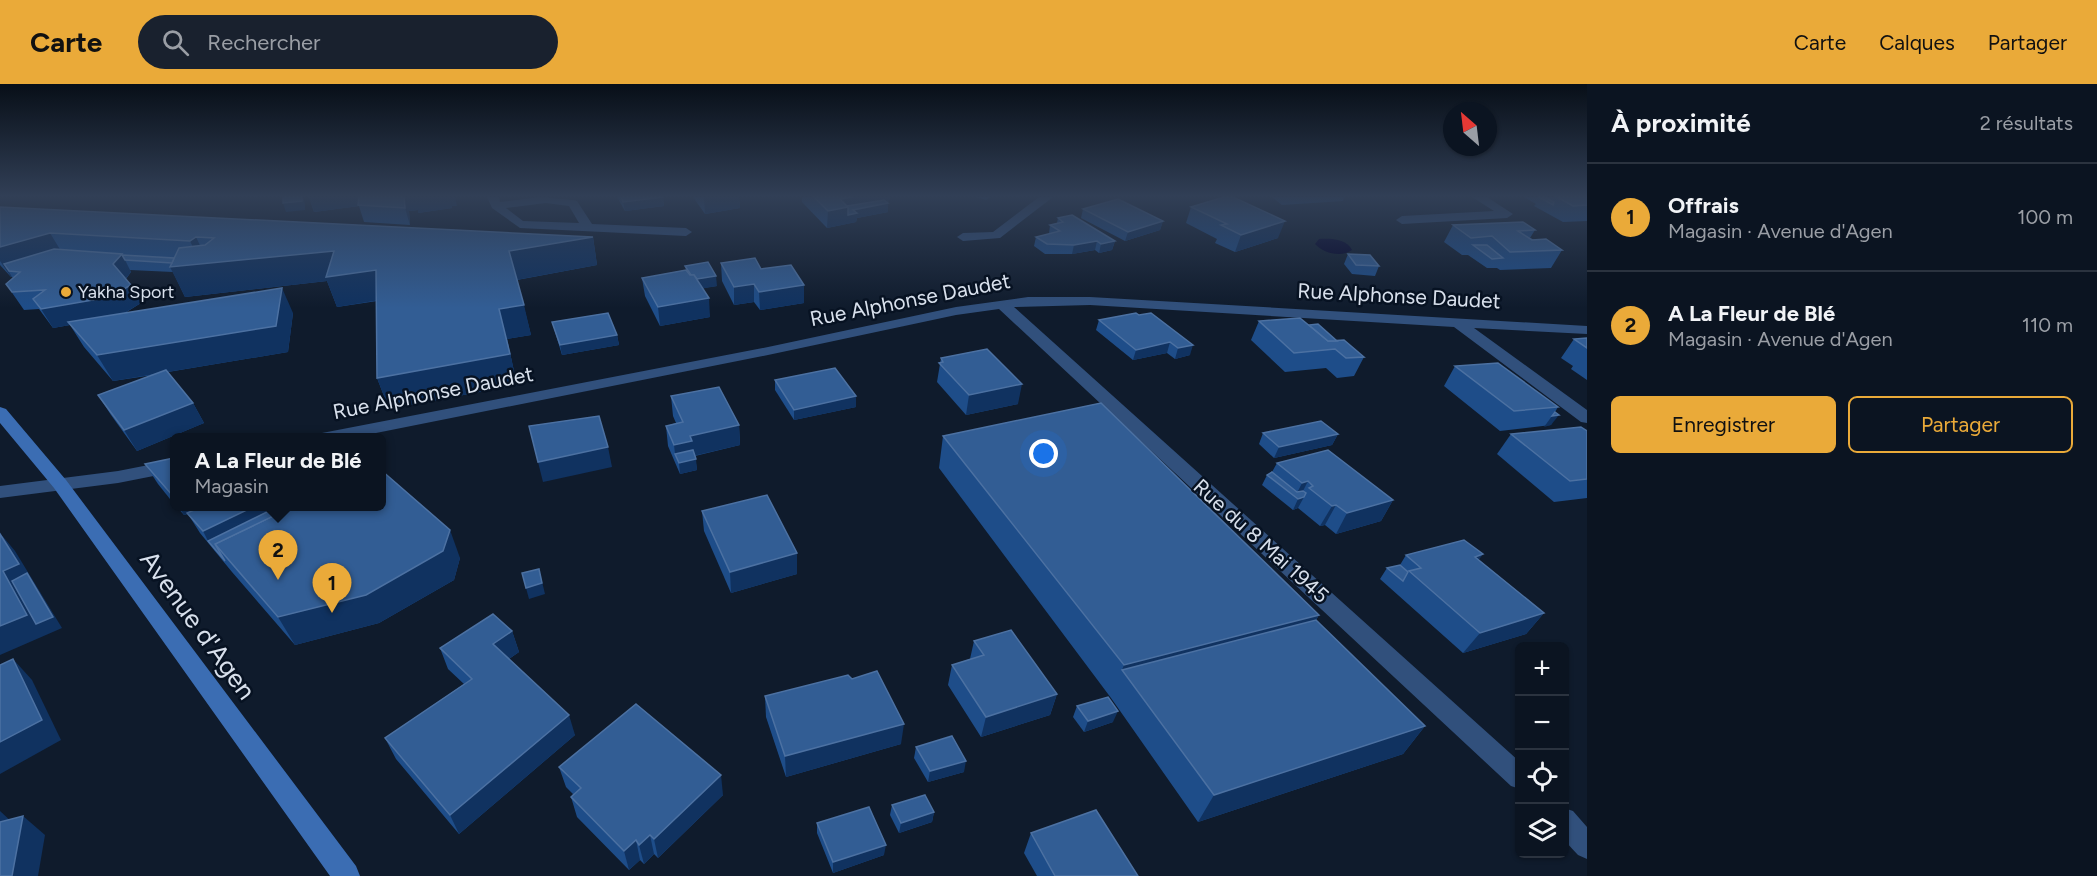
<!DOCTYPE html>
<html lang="fr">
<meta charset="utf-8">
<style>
:root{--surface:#0b1421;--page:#19212e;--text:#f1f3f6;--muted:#9a9ea5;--line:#2b333f;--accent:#eaaa39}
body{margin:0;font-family:Figtree,sans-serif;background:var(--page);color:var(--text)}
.controls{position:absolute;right:18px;bottom:18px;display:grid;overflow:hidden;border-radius:9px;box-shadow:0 2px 4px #0004}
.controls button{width:54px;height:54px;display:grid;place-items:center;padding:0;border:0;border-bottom:2px solid var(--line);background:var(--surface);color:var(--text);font:30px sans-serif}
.compass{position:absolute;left:1443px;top:18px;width:54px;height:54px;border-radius:50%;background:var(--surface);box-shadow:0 2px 4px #0004;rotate:332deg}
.you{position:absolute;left:1044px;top:370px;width:21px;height:21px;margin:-15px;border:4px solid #fff;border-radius:50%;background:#1a73e8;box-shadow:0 0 0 9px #1a73e833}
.badge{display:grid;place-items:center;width:39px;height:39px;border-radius:50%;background:var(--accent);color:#111;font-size:20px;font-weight:700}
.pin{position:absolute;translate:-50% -50px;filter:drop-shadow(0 2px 3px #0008)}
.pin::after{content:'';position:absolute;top:32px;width:21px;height:18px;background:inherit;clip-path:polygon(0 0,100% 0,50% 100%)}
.popup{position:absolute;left:170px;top:349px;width:216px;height:78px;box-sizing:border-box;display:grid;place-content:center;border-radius:9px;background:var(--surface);filter:drop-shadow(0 2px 4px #0005);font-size:20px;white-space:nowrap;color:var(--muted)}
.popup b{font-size:22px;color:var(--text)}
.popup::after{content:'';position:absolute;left:50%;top:100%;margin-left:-12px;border:12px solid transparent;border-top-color:var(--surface)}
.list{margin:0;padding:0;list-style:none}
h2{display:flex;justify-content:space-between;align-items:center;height:78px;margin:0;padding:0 24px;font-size:26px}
h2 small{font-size:20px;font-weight:400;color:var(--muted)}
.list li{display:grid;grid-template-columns:39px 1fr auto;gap:18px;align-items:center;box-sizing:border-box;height:108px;padding:0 24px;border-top:2px solid var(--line)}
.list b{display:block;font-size:22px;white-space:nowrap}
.list p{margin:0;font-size:20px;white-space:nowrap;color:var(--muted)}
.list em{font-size:20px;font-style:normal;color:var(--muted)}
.actions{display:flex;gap:12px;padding:18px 24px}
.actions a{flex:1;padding:14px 0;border:2px solid var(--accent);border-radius:9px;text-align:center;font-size:21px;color:var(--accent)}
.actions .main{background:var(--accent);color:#111}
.icon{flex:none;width:33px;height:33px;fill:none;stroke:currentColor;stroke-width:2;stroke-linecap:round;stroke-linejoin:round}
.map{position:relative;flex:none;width:1587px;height:792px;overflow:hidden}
header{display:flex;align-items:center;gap:36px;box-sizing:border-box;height:84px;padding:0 30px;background:var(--accent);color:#111}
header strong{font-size:28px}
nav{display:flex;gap:33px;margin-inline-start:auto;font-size:21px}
.search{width:420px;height:54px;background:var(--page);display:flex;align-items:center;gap:15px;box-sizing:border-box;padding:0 21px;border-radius:33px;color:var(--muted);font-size:22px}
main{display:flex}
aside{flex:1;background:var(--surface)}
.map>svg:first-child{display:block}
</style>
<header>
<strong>Carte</strong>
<div class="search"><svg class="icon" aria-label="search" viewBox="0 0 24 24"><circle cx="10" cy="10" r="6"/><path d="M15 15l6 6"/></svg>Rechercher</div>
<nav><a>Carte</a><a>Calques</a><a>Partager</a></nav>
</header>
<main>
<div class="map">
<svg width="1587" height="792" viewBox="0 0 1587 792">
<rect width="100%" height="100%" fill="#0f1b2c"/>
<path fill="#000027" d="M1319,155C1331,154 1347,155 1352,166C1341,174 1323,169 1315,160Z"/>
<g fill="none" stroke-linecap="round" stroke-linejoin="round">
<g fill="#31507c" fill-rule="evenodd">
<path d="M487,113H499L500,118L540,113L573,116L577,117L592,140L686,144L692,148L686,152L520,144L492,124ZM546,119L569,122L579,139L523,137L506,124Z"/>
<polygon points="1039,113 1053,113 1000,154 963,157 957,153 963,149 993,148"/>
<polygon points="1472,113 1487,113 1513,130 1507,134 1402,140 1396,136 1402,132 1494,127"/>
<polygon points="1028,213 1090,213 1587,242 1587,250 1474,244 1587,326 1587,339 1581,338 1454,243 1090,221 1014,223 1520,678 1520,705 1511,702 999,225 956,231 768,271 351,354 314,354 322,349 768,263 956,223"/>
<polygon points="174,376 174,388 118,399 0,414 0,402 118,387"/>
<polygon points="1564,724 1573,727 1587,743 1587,775 1578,771 1564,756"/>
</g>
<polygon fill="#3b6db3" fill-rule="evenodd" points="0,323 6,325 66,396 356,782 360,792 330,792 54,404 0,339"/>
</g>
<g fill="#1e4d89">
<polygon points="309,113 450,113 452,124 418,129 418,126 409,127 410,141 364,138 359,122 314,128"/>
<polygon points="617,113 663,113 664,122 625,127"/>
<polygon points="693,113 739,113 740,124 705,130"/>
<polygon points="802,113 890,113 889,117 886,118 888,119 888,128 857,134 856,138 827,144 802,118"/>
<polygon points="976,113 991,113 986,116"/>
<polygon points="1272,113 1344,113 1343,117 1282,121"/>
<polygon points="1524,113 1587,113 1587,137 1563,138 1534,122 1536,120"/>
<polygon points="0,123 593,153 597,181 517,196 531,251 507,255 517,301 389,325 377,294 377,217 337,223 327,197 185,213 173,188 130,186 131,188 126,195 141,219 125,229 293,229 288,268 168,288 193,319 204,339 137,367 111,331 98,311 153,291 113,297 84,263 70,241 53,244 39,225 24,226 6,200 13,194 12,193 11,193 0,181"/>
<polygon points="1191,123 1278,154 1235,168 1215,159 1217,155 1186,139"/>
<polygon points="1083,125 1163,137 1160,146 1125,157 1081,134"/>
<polygon points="1058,134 1115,157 1112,166 1099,169 1095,166 1072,170 1045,170 1034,162 1036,153 1049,150 1050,141 1057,139"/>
<polygon points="1453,141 1535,146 1530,154 1562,166 1551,184 1500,186 1497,184 1487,184 1468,171 1462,171 1444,158"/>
<polygon points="1348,170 1379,182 1375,192 1352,190 1344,180"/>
<polygon points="721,179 761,185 804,201 804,219 760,226 754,218 734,221 722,197"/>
<polygon points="685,182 717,202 703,204 710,233 660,242 645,212 642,194 686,186"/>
<polygon points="1136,229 1190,271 1175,275 1167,269 1133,276 1096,246 1099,236"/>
<polygon points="1259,237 1309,241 1364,273 1354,292 1337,294 1326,284 1285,288 1251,256"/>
<polygon points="552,238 617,251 619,261 562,271"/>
<polygon points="1587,254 1587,296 1571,285 1573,282 1561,274 1574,255"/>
<polygon points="941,274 1018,320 966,331 937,298"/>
<polygon points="1455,282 1558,323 1555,328 1551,341 1500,347 1444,302"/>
<polygon points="775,296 856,323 794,336 775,306"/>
<polygon points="671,312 739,341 740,361 695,372 697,386 680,390 668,362 666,342 676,339 673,332"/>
<polygon points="1587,347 1587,414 1554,418 1497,370 1511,350"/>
<polygon points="1263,349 1338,350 1332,361 1274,374 1259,360"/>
<polygon points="943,352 1319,531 1316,536 1425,642 1403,670 1198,738 1111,614 939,384"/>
<polygon points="174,374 174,420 158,400 145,380"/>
<polygon points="1277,379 1393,416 1381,437 1336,450 1325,441 1320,442 1298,424 1293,426 1262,401 1267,391 1272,388"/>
<polygon points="177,423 381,423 460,474 454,496 379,539 295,561 232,488 200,449 188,430 184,431"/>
<polygon points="702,427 797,490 731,509 704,447"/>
<polygon points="1406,471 1479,476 1544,529 1526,550 1463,569 1380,495 1387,484 1400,481"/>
<polygon points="512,547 519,568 509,575 575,651 459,750 396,675 385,654 464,600 448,585 440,564"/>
<polygon points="974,557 1057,610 1050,631 981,653 948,601 952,581 970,575"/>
<polygon points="765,612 901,660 786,693 766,633"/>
<polygon points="1077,622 1113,638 1084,648 1073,633"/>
<polygon points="916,663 964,688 928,698 914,674"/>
<polygon points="559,683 723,711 658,774 654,770 644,780 640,776 629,786 577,733 571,713 573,710 566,703"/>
<polygon points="892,721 934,728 932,738 899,749 890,731"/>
<polygon points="817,739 884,771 833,789 817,749"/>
<polygon points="1031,749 1138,792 1037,792 1024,769"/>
</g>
<g fill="#103260">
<polygon points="303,113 305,120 305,126 286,128 283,119"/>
<polygon points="309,113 380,113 358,121 359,122 314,128"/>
<polygon points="404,113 450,113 452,124 418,129 418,126 409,127 410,141 405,124"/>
<polygon points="455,113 457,122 452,122 450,114"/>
<polygon points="663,113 664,122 625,127 623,118"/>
<polygon points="704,113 739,113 740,124 705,130"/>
<polygon points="853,113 890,113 889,117 884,118 888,119 888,128 857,134 856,138 827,144 828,127 840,115"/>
<polygon points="1163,137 1160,146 1125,157 1128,148"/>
<polygon points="1285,137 1278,154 1235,168 1241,151"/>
<polygon points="50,149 64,172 20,188 4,180 12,193 11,193 0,177 0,163"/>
<polygon points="196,153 207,176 199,176 190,157"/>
<polygon points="593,153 597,181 516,196 509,167"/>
<polygon points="1097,157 1095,166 1072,170 1074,161"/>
<polygon points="1115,157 1112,166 1099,169 1101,160"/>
<polygon points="334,167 376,186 386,215 337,223 327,197 185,213 170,183"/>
<polygon points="122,170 131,188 123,198 113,180"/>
<polygon points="716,192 717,202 695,206 694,196"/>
<polygon points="754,200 754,218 734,221 734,203"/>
<polygon points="131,201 141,219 121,231 68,238 70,241 53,244 41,225"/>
<polygon points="804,201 804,219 760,226 759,208"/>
<polygon points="282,204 293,229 288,268 113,297 97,271"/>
<polygon points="709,214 710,233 660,242 658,223"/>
<polygon points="524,221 531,251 507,255 517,301 389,325 377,294 499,225"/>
<polygon points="617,251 619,261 562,271 560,261"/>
<polygon points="1170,258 1167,269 1133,276 1136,266"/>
<polygon points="1193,261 1190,271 1175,275 1178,264"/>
<polygon points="1022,300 1018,320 966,331 969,311"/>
<polygon points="856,312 856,323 794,336 794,326"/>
<polygon points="193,319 204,339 137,367 124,346"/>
<polygon points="1559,331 1551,341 1544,343 1552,332"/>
<polygon points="739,341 740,361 693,372 696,375 697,386 680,390 679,379 675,370 674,361 690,352"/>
<polygon points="1338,350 1332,361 1274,374 1279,363"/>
<polygon points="608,363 612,383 543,398 538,378"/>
<polygon points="1308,397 1299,415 1304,413 1298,424 1293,426 1298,415 1295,413 1302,399"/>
<polygon points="1393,416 1381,437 1336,450 1347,429"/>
<polygon points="1336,421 1325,441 1320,442 1332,422"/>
<polygon points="179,423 197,423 199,425 184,431"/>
<polygon points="253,423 269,423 277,437 208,457 203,447"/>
<polygon points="450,446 460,474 454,496 379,539 295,561 278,533"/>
<polygon points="0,449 15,467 62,544 0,571 0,542 3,487"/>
<polygon points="797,469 797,490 731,509 730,488"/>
<polygon points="1483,470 1468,491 1475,473"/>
<polygon points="539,485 545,510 529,515 526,504"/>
<polygon points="1544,529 1526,550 1463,569 1480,549"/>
<polygon points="1319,531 1299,564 1122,586 1124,581"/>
<polygon points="512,547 519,568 500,581 493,560"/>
<polygon points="13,575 32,596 61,656 0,690 0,658"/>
<polygon points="1057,610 1050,631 981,653 986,633"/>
<polygon points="1118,627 1113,638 1084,648 1088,637"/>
<polygon points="569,631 575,651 459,750 450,731"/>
<polygon points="904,640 901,660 786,693 785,672"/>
<polygon points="1425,642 1403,670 1198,738 1214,711"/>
<polygon points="966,677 964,688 928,698 930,687"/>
<polygon points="721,691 723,711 658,774 654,755"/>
<polygon points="0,727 13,739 0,753"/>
<polygon points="934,728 932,738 899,749 901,739"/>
<polygon points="23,732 45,751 38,792 12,792"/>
<polygon points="650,751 654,770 644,780 639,761"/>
<polygon points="636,756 640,776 629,786 624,767"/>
<polygon points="886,761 884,771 833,789 833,778"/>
</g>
<g fill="#325d94" stroke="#4c71a2" stroke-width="1.5">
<polygon points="283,113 302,113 302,117 283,119"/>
<polygon points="359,113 404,113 405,124 358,121"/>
<polygon points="621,113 663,113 623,118"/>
<polygon points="814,113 853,113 840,115 848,123 828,127"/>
<polygon points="1224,113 1233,113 1285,137 1241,151 1221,141 1227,140 1191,123"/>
<polygon points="1539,113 1545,113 1554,118 1553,121"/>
<polygon points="1557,113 1587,113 1587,121 1573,122"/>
<polygon points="1118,115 1163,137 1128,148 1083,125"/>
<polygon points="884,116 888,119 853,126 857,129 848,131 848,123 847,122"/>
<polygon points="0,123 593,153 509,167 524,221 499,225 510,270 377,294 376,186 326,193 334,167 170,183 179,164 205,161 214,154 196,153 190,157 50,149 0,163"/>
<polygon points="1072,131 1115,157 1101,160 1097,157 1074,161 1047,160 1036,153 1060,147 1050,141 1063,138 1058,134"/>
<polygon points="1523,138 1535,146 1518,147 1532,156 1546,155 1562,166 1510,168 1492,152 1471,154 1453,141"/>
<polygon points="1473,161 1487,161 1503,174 1492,175"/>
<polygon points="54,165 122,170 113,180 131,201 110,213 41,225 33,215 45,206 12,208 6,200 20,188 9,187 4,180"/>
<polygon points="1348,170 1370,171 1379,182 1356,181"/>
<polygon points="122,171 174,174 172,179 125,176"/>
<polygon points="755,174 761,185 791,181 804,201 759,208 754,200 734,203 721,179"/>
<polygon points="708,178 716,192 697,195 694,191 691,191 685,182"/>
<polygon points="686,186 690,191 694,191 709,214 658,223 642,194"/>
<polygon points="282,204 276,242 97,271 68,238"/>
<polygon points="608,229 617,251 560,261 552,238"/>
<polygon points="1136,229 1139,231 1151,229 1193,261 1178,264 1170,258 1136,266 1099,236"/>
<polygon points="1300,234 1328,257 1344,256 1364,273 1346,274 1335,265 1294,269 1259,237"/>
<polygon points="1318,240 1337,257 1328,257 1309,241"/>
<polygon points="1587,254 1587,264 1574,255"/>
<polygon points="987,265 1022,300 969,311 939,279 943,278 941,274"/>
<polygon points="1498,279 1558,323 1514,327 1455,282"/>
<polygon points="835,284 856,312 794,326 775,296"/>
<polygon points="166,286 193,319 124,346 98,311"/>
<polygon points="719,303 739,341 690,352 692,357 674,361 666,342 683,338 671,312"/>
<polygon points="1101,319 1319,531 1124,581 943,352"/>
<polygon points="1555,328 1559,331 1552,332"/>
<polygon points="599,332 608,363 538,378 529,342"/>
<polygon points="1321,337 1338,350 1279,363 1263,349"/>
<polygon points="1581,343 1587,347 1587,395 1570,397 1511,350"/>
<polygon points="693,366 696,375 679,379 675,370"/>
<polygon points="1328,366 1393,416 1347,429 1336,421 1332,422 1309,404 1313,402 1308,397 1302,399 1277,379"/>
<polygon points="174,374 174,409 172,411 145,380"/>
<polygon points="381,386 450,446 443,467 366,511 278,533 215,460 292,423 381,423"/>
<polygon points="1272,388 1297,408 1303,407 1306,409 1304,413 1298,415 1267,391"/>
<polygon points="767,411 797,469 730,488 702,427"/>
<polygon points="201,423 253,423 203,447 187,429"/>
<polygon points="268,423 292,423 215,460 225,477 208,457 271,426"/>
<polygon points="0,450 19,480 3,487 27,531 0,542"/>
<polygon points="1464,456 1483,470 1475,473 1544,529 1480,549 1409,487 1421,484 1406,471"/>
<polygon points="1400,481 1408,488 1403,497 1387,484"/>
<polygon points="539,485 542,499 526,504 522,489"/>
<polygon points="27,489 53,533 36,540 12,497"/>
<polygon points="493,530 512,547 493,560 569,631 450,731 385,654 472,595 440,564"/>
<polygon points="1316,536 1425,642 1214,711 1122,586"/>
<polygon points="1011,546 1057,610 986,633 952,581 984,571 974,557"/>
<polygon points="13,575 42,636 0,658 0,581"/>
<polygon points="877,587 904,640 785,672 765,612 848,591 852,595"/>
<polygon points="1108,613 1118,627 1088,637 1077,622"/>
<polygon points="636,620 721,691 654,755 650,751 639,761 636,756 624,767 571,713 581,704 559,683"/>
<polygon points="952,652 966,677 930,687 916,663"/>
<polygon points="925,711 934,728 901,739 892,721"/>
<polygon points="869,723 886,761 833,778 817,739"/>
<polygon points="1096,726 1138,792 1055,792 1031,749"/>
<polygon points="23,732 12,792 0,792 0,738"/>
</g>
<linearGradient id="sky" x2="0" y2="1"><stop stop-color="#080f18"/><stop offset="0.5" stop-color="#313f56"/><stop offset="1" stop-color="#313f56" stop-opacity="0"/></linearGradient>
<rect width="1587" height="224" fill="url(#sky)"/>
<circle fill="#eaaa39" stroke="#071222" stroke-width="2" cx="66" cy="208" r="6"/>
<g text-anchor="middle" stroke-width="5" stroke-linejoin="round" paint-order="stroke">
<g font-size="18" fill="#d8e0ec" stroke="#071222" text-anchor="start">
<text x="78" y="214">Yakha Sport</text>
</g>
<g font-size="21" fill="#d8e0ec" stroke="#071222">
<text transform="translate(1399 212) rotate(3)" y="7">Rue Alphonse Daudet</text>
<text transform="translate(910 216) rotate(-11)" y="7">Rue Alphonse Daudet</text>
<text transform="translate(433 309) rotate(-11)" y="7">Rue Alphonse Daudet</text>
<text transform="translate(1261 457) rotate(42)" y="7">Rue du 8 Mai 1945</text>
</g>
<g font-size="26" fill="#d8e0ec" stroke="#071222">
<text transform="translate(198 541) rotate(54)" y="9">Avenue d'Agen</text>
</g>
</g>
</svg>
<div class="controls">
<button>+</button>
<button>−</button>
<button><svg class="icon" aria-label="locate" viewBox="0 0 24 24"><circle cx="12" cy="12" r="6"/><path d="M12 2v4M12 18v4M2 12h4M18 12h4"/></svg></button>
<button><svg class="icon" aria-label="layers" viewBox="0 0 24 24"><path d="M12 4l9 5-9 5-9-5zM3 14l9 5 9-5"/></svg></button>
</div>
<svg class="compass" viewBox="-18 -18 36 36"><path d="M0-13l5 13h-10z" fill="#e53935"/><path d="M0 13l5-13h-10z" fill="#9a9ea5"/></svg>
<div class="you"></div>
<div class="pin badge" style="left:332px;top:529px">1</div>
<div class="pin badge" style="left:278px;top:496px">2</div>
<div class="popup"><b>A La Fleur de Blé</b>Magasin</div>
</div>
<aside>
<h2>À proximité<small>2 résultats</small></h2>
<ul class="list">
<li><span class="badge">1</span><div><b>Offrais</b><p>Magasin · Avenue d'Agen</p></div><em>100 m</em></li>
<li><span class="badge">2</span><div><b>A La Fleur de Blé</b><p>Magasin · Avenue d'Agen</p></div><em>110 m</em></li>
</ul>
<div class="actions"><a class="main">Enregistrer</a><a>Partager</a></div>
</aside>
</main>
